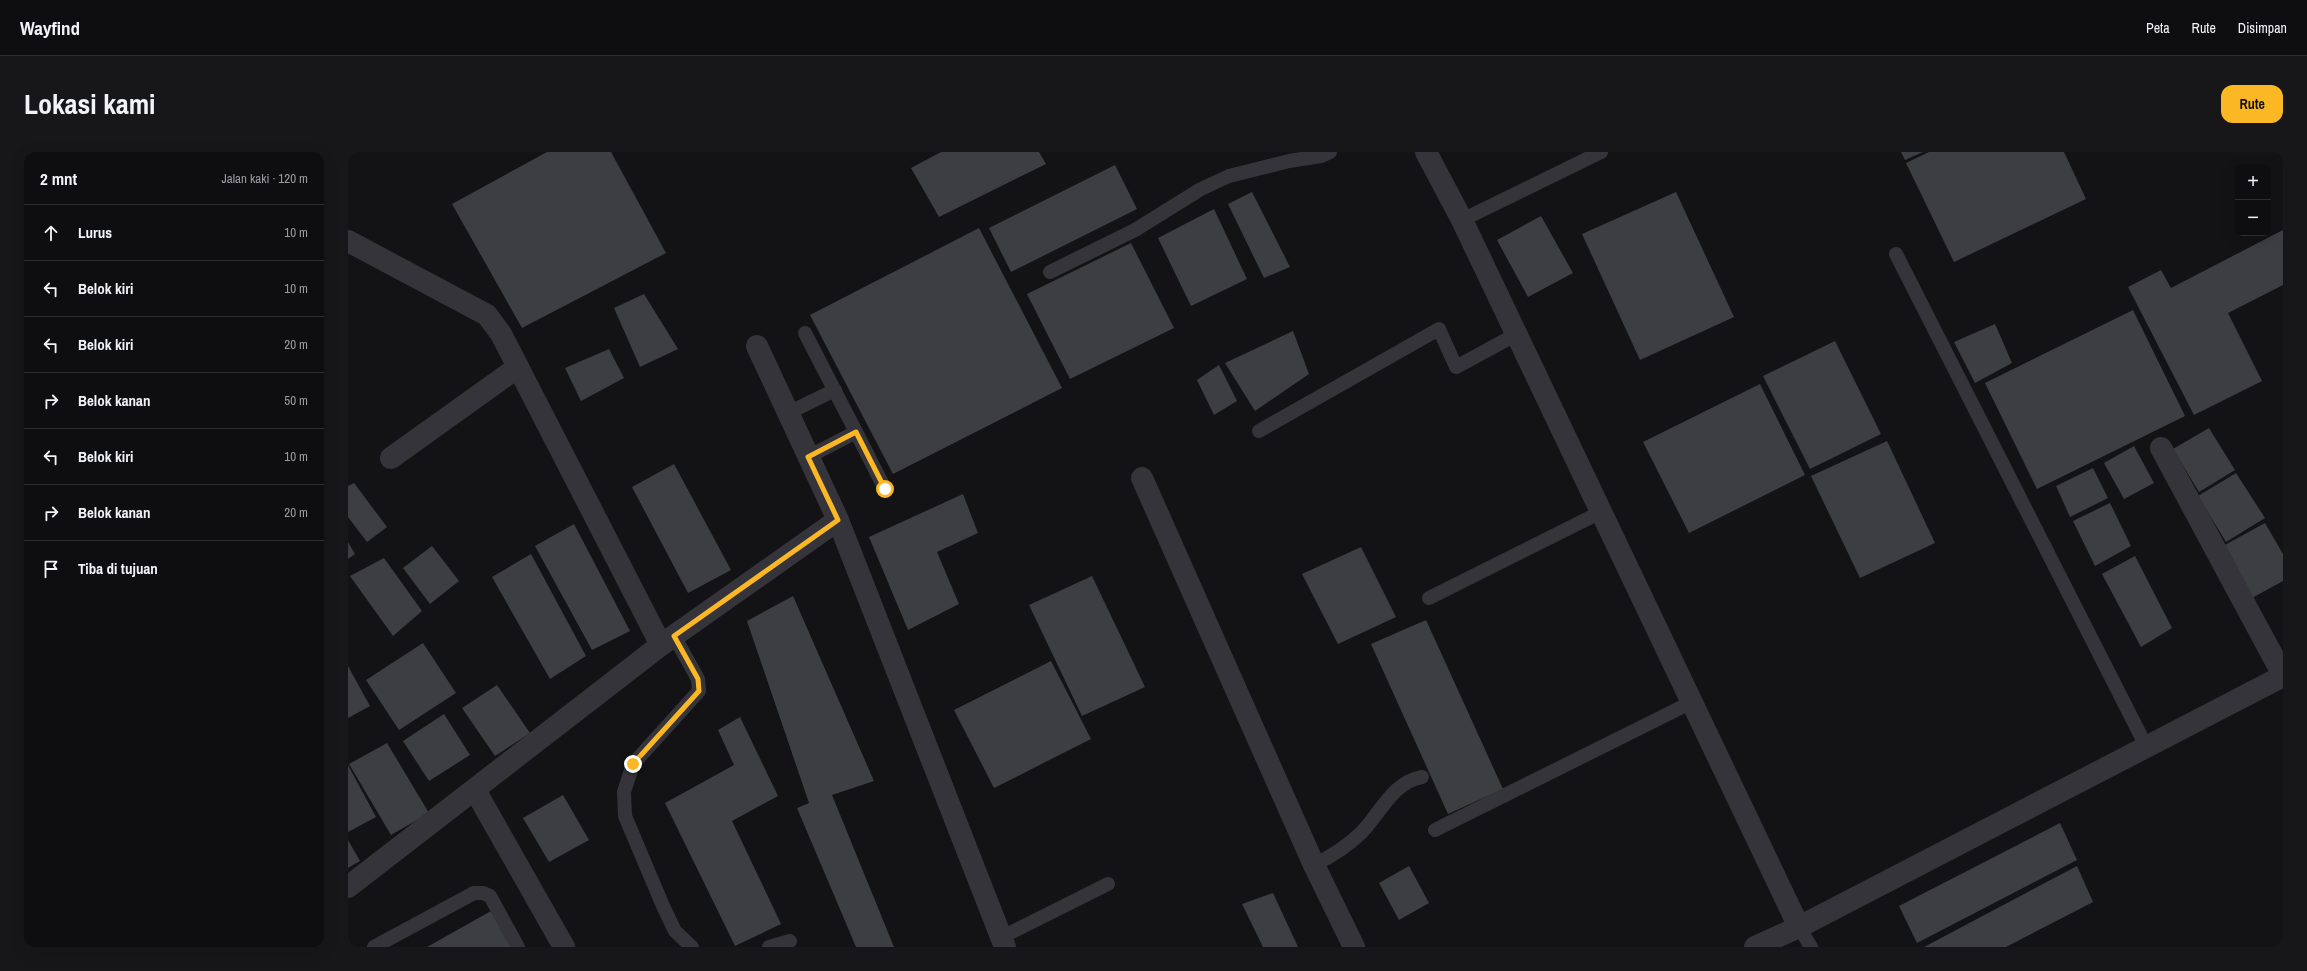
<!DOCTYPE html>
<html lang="id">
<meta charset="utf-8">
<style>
:root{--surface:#0e0e10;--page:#171719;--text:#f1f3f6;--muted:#9b9c9f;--line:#2e2e30;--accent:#fbb824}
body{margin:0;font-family:"Archivo Narrow",sans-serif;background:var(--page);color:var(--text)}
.controls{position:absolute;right:12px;top:12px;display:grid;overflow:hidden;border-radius:8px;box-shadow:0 4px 16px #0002}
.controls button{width:36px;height:36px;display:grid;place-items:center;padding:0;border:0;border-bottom:1px solid var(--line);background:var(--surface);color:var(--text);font:20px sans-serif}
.stop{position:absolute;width:12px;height:12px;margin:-9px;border:3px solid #fbb824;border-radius:50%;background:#fff}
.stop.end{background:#fbb824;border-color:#fff;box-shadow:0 1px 4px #0008}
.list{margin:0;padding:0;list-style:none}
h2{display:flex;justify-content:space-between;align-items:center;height:52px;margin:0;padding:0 16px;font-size:17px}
h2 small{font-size:13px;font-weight:400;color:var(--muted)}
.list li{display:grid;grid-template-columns:26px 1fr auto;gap:12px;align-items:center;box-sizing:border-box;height:56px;padding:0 16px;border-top:1px solid var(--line)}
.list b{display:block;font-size:15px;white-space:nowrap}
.list em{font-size:13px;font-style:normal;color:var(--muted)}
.icon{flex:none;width:22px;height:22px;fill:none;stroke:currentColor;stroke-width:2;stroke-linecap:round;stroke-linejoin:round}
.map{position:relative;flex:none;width:1935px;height:795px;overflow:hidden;border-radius:12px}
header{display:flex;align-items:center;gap:24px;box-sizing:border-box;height:56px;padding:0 20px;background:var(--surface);border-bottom:1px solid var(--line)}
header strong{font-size:19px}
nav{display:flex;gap:22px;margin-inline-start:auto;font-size:14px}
.intro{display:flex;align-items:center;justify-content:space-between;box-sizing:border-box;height:96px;padding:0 24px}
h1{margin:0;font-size:28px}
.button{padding:10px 18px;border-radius:12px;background:var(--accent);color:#111;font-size:14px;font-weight:700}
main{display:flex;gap:24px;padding:0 24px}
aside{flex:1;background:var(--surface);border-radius:12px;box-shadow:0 4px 16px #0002}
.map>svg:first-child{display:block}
</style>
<header>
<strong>Wayfind</strong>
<nav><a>Peta</a><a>Rute</a><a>Disimpan</a></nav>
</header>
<div class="intro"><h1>Lokasi kami</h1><a class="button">Rute</a></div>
<main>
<aside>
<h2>2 mnt<small>Jalan kaki · 120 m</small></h2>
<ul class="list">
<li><svg class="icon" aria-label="ahead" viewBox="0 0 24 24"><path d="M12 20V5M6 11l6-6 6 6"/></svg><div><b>Lurus</b></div><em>10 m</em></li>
<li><svg class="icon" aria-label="left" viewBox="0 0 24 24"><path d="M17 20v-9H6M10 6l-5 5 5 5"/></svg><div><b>Belok kiri</b></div><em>10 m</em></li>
<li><svg class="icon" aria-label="left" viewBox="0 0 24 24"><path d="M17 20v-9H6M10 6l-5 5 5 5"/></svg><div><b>Belok kiri</b></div><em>20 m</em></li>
<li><svg class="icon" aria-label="right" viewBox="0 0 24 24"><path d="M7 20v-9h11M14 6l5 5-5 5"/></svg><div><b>Belok kanan</b></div><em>50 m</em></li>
<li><svg class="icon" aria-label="left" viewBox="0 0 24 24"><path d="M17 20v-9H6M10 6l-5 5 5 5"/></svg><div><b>Belok kiri</b></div><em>10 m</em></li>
<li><svg class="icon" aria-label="right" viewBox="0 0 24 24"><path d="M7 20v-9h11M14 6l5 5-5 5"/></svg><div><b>Belok kanan</b></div><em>20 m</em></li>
<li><svg class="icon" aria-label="arrive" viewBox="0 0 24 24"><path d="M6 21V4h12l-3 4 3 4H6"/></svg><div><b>Tiba di tujuan</b></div></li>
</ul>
</aside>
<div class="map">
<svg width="1935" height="795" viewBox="0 0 1935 795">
<rect width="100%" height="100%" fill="#131315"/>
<g fill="#3c3e42">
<polygon points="199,0 263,0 318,101 174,176 104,52"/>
<polygon points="593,0 691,0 698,12 591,65 563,16"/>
<polygon points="1553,0 1575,0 1557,8"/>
<polygon points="1581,0 1716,0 1738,47 1606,110 1558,11"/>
<polygon points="767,13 789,57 663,120 641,76"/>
<polygon points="904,40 942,115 916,126 880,52"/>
<polygon points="1328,40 1386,165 1292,208 1234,82"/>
<polygon points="866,57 899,127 843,154 810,86"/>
<polygon points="1193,64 1225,121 1180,145 1149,88"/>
<polygon points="631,76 714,236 545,322 462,163"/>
<polygon points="1935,78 1935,133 1880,161 1914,229 1846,263 1780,135 1813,118 1823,136"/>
<polygon points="783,91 826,176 722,227 679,142"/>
<polygon points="296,142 330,197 292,215 266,156"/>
<polygon points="1785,158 1837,264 1689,337 1637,231"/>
<polygon points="1647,172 1664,211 1627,231 1606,190"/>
<polygon points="945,179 961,222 907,259 877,211"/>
<polygon points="1487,189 1533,282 1462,317 1415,224"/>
<polygon points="261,197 276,226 233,249 217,216"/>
<polygon points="871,213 889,249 866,263 849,228"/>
<polygon points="1412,232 1457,323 1341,381 1295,290"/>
<polygon points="1861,276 1887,318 1851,340 1825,297"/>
<polygon points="1539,289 1587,391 1512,426 1463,324"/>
<polygon points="1786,294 1806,331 1776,347 1756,311"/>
<polygon points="326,312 383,418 340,441 284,335"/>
<polygon points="1745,316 1760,346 1722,365 1708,334"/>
<polygon points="1888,321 1917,366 1878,390 1850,344"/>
<polygon points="6,331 39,375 19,390 0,365 0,334"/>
<polygon points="615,342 630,381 589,400 611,452 560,478 521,385"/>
<polygon points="1762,351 1783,394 1747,414 1725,369"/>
<polygon points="1917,371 1935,402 1935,429 1904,446 1875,394"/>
<polygon points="226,372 282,479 244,498 187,394"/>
<polygon points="0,390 7,402 0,407"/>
<polygon points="84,394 111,429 82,452 55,416"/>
<polygon points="1013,395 1048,465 990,492 954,422"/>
<polygon points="183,402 238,504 202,527 144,425"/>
<polygon points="1787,404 1824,476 1793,495 1754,422"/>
<polygon points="36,406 74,459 45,484 2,424"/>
<polygon points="744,424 797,535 734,564 681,453"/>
<polygon points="445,444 526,629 484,643 546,795 508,795 449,656 461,651 399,469"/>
<polygon points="1078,468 1155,637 1100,662 1023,492"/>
<polygon points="75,491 108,541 51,578 18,528"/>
<polygon points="703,509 743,587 646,636 606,558"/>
<polygon points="0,514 22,554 0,566"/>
<polygon points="149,533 182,581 147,604 114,556"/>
<polygon points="96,562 122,603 81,629 55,589"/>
<polygon points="392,565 430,644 384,669 433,772 387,794 317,651 386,613 370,578"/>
<polygon points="39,591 81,661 43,683 1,612"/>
<polygon points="0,613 28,665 0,680"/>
<polygon points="215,643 241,688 201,710 175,666"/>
<polygon points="1712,671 1729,708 1569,791 1551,754"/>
<polygon points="0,688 12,709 0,716"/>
<polygon points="1061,714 1081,751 1051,768 1031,731"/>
<polygon points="1729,714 1745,750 1658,795 1576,795"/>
<polygon points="925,741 950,795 915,795 894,752"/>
<polygon points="143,759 163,795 79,795"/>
</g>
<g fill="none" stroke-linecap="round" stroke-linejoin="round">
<g stroke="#34343a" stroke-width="14">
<polyline points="1114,68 1253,0"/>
<polyline points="1548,102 1799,596"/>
<polyline points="702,120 787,78 853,37 881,24 941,9 973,4 982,0"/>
<polyline points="457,181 508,280"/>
<polyline points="440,261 487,238"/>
<polyline points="911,279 1091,177 1108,215 1169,182"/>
<polyline points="460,305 508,280 537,337"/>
<polyline points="1081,446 1253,360"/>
<polyline points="326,484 350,527 351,539 285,612 276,640 277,664 315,754 327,779 344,795"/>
<polyline points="1087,678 1344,550"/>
<path d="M966,713C984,704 1000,694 1014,680C1033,660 1045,630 1074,625"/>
<polyline points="1451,775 1463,795"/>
<polyline points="654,785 760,732"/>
<polyline points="26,795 126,741 135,741 142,744 170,795"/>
<polyline points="421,795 442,789"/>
</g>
<g stroke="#34343a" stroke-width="22">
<polyline points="1078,0 1114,68 1451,775"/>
<polyline points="0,89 139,163 153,182 313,493"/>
<polyline points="409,194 490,368 657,795"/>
<polyline points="1813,296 1935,523"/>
<polyline points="43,306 170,215"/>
<polyline points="794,326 966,713 1006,795"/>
<polyline points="127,638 216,795"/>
<polyline points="0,735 313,493 490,368"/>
<polyline points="1407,795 1451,775 1935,524"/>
</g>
</g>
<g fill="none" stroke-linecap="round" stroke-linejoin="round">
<polyline stroke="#fbb824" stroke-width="5" points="285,612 351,539 350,527 326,484 490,368 460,305 508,280 537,337"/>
</g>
</svg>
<div class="controls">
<button>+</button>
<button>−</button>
</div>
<div class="stop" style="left:537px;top:337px"></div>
<div class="stop end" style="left:285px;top:612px"></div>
</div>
</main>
